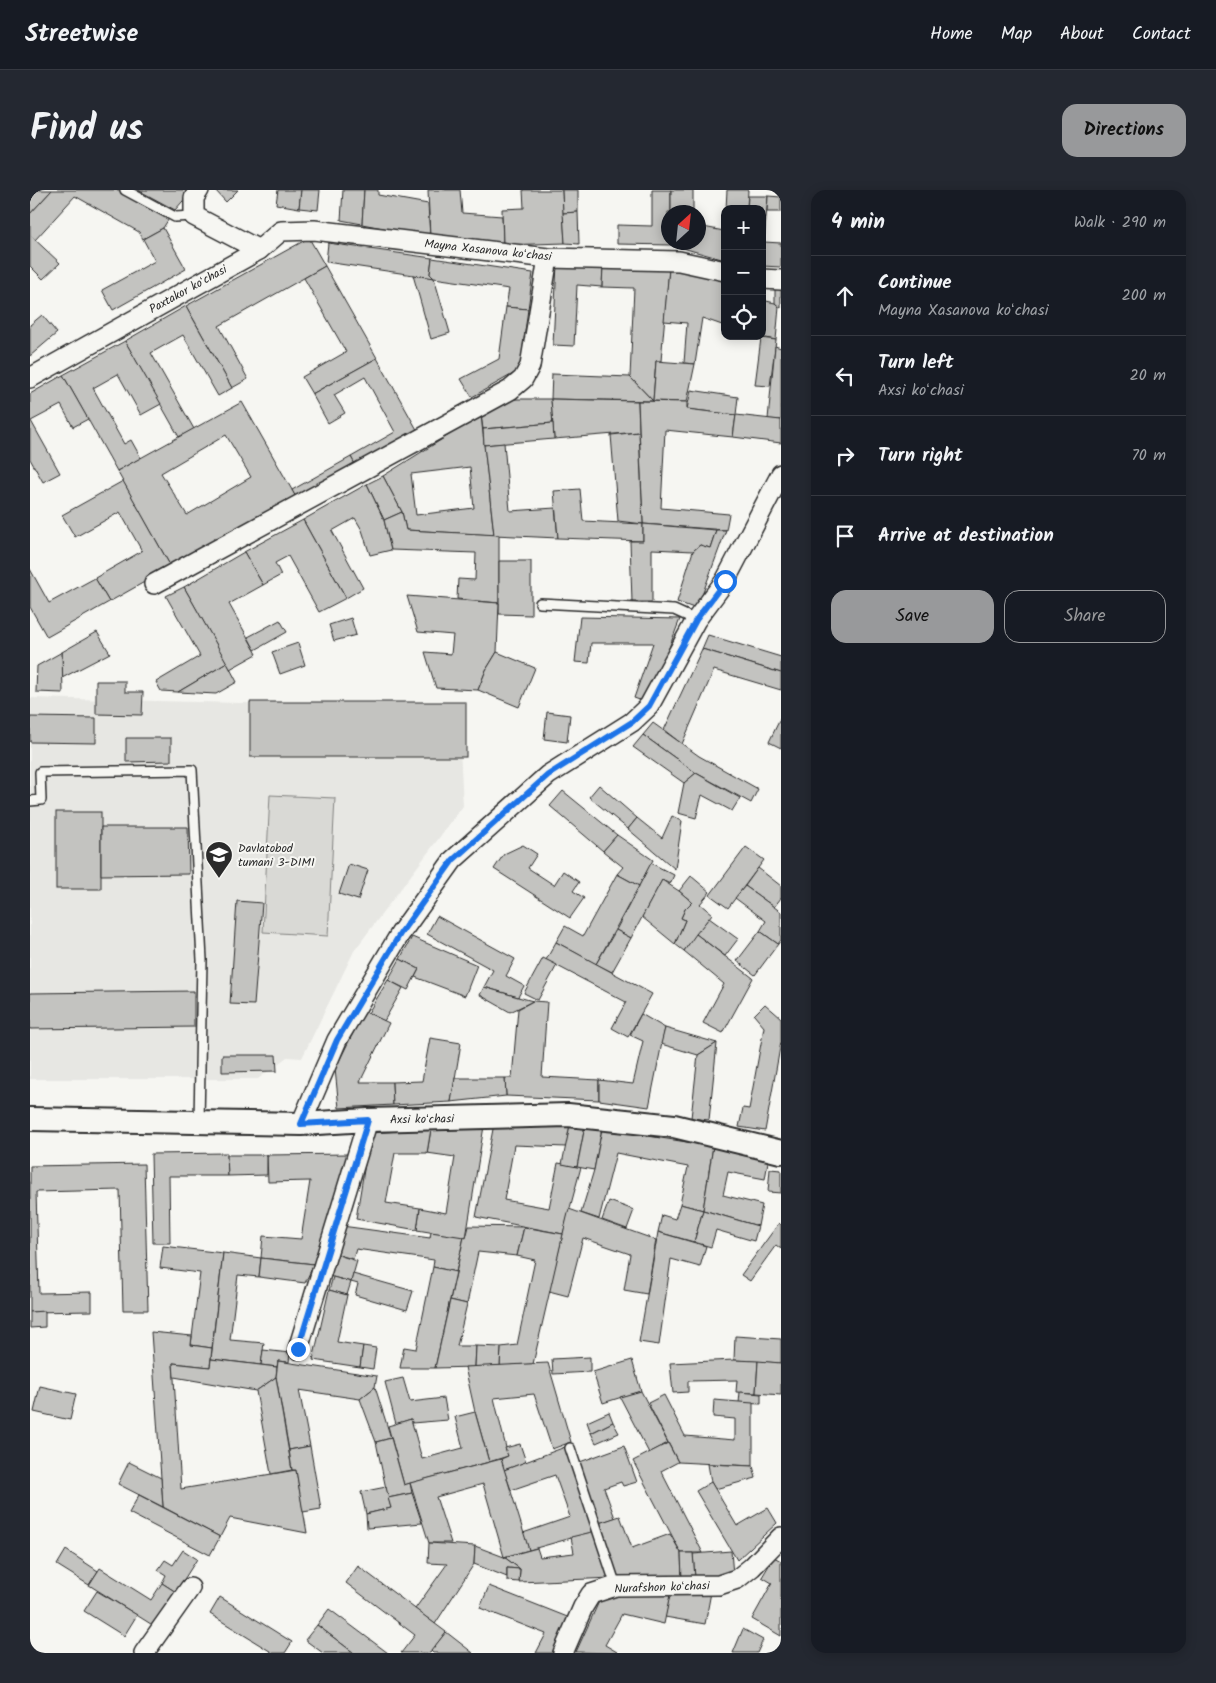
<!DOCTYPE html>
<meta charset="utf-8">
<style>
:root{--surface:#171b24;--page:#242831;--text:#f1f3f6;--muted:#9ea1a6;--line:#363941;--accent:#98999b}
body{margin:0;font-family:Kalam,sans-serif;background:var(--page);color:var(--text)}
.controls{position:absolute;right:15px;top:15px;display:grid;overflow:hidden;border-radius:10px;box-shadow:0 2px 12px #0003}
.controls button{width:45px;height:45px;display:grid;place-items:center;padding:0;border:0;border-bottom:1px solid var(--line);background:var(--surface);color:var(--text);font:25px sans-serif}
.compass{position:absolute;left:631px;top:15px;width:45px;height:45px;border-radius:50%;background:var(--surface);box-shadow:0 2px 12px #0003;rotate:27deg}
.stop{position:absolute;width:15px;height:15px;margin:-11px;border:4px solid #1a73e8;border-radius:50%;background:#fff}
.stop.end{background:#1a73e8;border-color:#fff;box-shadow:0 1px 5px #0008}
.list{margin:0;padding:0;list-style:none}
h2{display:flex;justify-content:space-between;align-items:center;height:65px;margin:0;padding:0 20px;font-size:21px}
h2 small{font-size:16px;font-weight:400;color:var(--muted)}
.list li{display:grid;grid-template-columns:32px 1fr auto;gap:15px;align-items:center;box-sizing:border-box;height:80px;padding:0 20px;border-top:1px solid var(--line)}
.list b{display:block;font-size:19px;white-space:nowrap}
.list p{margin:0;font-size:16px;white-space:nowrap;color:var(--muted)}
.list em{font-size:16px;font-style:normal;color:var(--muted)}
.actions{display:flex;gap:10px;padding:15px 20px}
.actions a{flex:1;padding:11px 0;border:1px solid var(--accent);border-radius:15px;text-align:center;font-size:18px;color:var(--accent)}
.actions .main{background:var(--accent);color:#111}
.icon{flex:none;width:28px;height:28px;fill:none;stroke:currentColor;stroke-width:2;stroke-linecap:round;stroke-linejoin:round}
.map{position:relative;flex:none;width:751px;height:1463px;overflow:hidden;border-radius:15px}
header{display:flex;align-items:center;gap:30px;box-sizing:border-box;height:70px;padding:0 25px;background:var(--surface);border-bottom:1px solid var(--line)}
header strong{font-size:24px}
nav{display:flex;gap:28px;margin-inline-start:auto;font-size:18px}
.intro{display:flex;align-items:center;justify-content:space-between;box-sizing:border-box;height:120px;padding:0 30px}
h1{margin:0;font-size:35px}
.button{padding:12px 22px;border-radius:15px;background:var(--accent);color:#111;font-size:18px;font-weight:700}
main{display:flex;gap:30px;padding:0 30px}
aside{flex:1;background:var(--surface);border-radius:15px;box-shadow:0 2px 12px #0003}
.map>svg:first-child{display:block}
</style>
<header>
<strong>Streetwise</strong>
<nav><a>Home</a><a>Map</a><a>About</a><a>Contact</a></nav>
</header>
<div class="intro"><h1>Find us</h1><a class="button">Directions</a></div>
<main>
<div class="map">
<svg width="751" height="1463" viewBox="0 0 751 1463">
<rect width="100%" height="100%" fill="#f6f6f2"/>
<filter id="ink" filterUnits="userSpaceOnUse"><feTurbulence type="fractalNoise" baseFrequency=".02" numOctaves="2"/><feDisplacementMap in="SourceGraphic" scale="10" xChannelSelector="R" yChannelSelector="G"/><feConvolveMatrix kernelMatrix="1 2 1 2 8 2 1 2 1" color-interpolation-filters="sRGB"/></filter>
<g filter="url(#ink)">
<polygon fill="#e7e7e3" points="0,508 428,518 433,616 324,761 272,868 257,867 228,889 0,889"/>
<polygon fill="#d9d9d5" stroke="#828280" points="240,605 305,608 298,746 233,742"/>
<g fill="#c3c3c0" stroke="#2b2b2b" fill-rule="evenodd">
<polygon points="0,0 22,0 0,24"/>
<polygon points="22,0 90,0 140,27 133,38 113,49 109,42 45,6 5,50 0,45 0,24"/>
<polygon points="108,0 155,0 159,4 145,20"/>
<polygon points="185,0 208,0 196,12"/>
<polygon points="248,0 271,0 269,18 246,14"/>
<polygon points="271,0 290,0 288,20 269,18"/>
<polygon points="313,0 334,0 332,34 311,30"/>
<polygon points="334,0 348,0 348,5 398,14 400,47 332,34"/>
<polygon points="398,0 430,0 432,23 472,26 473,55 400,47"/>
<polygon points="493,0 532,0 535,53 473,55 472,19 494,18"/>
<polygon points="532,0 548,0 548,22 533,23"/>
<polygon points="622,0 641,0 641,22 638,22 638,52 642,52 642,55 587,54 587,35 622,36"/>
<rect x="641" y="0" width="22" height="22"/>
<polygon points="697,0 718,0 717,19 696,19"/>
<polygon points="718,6 738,6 734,52 751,53 751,77 732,76 732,19 717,19"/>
<polygon points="738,6 751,7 751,22 737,22"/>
<polygon points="548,22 549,54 535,53 533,23"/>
<polygon points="695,29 695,70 642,55 642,52 668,52 668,36 694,41"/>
<polygon points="133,38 156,79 83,120 72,100 125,71 113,49"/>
<polygon points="0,45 30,73 13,89 0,76"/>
<polygon points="279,48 295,76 189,136 218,189 202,198 156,116"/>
<polygon points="298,53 402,68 400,84 404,88 296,72"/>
<polygon points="402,68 503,83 498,119 476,117 479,99 404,88 400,84"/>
<polygon points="527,73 573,75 572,97 547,95 544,156 523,155"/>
<polygon points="573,75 639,79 631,171 626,171 623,211 600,187 604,98 572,97"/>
<polygon points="295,76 347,168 282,204 272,187 316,162 274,88"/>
<polygon points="639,79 695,89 695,136 672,128 665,174 654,173 657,133 634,131"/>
<polygon points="383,85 404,88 420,143 401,149"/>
<polygon points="745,97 751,97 751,118 745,113"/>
<polygon points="732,110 745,113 749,117 746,150 726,146 732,146"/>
<polygon points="156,116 202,198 188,206 153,145 121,163 164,239 149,247 95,151"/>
<polygon points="476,117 498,119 490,180 442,207 431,189 469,169"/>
<polygon points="12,125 27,143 0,166 0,135"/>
<polygon points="731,148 746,150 740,196 725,195"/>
<polygon points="95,151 131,214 111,225 88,184 63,198 94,254 101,250 111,268 87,281 33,185"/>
<polygon points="745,156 751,158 751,230 738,229"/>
<polygon points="347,168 390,245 328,280 321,267 365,242 335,187 304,205 315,223 298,233 282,204"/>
<polygon points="626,171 665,174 657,212 623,211"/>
<polygon points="522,184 600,187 623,211 521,209"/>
<polygon points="33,185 58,229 43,237 31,215 1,231 30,283 13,292 0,269 0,204"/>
<polygon points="661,200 708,207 706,225 657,219"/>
<polygon points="477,209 521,209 523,233 453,239 451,225"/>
<polygon points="521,209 608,211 609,242 524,249"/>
<polygon points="608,211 657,212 657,219 706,225 703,247 635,240 631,318 699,324 696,340 613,334"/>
<path d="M212,212L266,307L141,377L87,281ZM196,245L221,287L157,325L131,283Z"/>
<path d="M451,225L464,345L376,340L372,322L353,286ZM440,277L444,318L386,325L381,284Z"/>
<polygon points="706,225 751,230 751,253 703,247"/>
<polygon points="523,233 524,249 454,255 453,239"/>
<polygon points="609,242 613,334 588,331 581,245"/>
<polygon points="474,253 480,321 525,318 528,348 464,345 454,255"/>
<polygon points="321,267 328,280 269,313 262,300"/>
<polygon points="353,286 372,322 354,330 337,294"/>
<polygon points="93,291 141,377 79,412 65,388 112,361 90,322 45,347 32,325"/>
<polygon points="337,294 354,330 361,360 340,365 332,340 325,328 302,341 333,398 316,408 273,330"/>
<polygon points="550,299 553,331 613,334 613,351 528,348 524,301"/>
<polygon points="372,322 376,340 469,345 469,413 427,409 428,389 445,390 446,363 361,360 354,330"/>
<polygon points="273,330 316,408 289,422 258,366 245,373 251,385 233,395 214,362"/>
<polygon points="613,334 686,340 680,358 670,355 663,361 622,359 622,412 602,412 600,351 613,351"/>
<polygon points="686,340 696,340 667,419 647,412 663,361 670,355 680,358"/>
<polygon points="214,362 233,395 199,414 227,464 200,479 154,397"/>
<polygon points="469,371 501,371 501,425 469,424"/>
<polygon points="0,379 19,413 65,388 79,412 17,447 0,417"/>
<polygon points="154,397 197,473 148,502 131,501 126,492 170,466 136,406"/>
<polygon points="377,406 469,413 467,462 456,480 448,500 406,498 395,462 421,464 423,445 388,442"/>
<polygon points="550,427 650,429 618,513 604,508 623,453 561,453 559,473 545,472"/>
<polygon points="321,428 326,445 304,451 299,435"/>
<polygon points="250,430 257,442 225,460 218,447"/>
<polygon points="67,442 80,463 32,488 32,462"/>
<polygon points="678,445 751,467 751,483 672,459"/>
<polygon points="268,453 275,475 250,484 242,462"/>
<polygon points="672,459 751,483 751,500 684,480 652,554 634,540"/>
<polygon points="32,462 33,503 6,502 7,476"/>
<polygon points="467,462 505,478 489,517 448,500 456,480"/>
<polygon points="197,473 207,492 186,504 148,502"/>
<polygon points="66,491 95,491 95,502 113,502 112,525 66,524"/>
<rect x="220" y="512" width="216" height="55"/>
<polygon points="517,522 540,525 537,552 514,549"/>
<polygon points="0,527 66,528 66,553 0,552"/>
<polygon points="751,527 751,558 739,552"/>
<polygon points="623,533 669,566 728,599 721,613 666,583 613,545"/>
<polygon points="613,545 666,583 654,593 603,557"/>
<polygon points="96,548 141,548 141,571 96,572"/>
<polygon points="666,583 710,608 702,621 672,605 666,628 648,623 654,593"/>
<polygon points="569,595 607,628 598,639 559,607"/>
<polygon points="533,601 587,645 573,661 520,616"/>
<rect x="26" y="622" width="45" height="77"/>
<polygon points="642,626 652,631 645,679 598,639 607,628 632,648"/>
<polygon points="71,637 158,637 159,684 71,685"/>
<polygon points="587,645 623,670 609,696 587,684 593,677 573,661"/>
<polygon points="493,655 507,664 498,678 524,695 533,681 549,692 543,701 554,708 540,728 464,679 474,664"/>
<polygon points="716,657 734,670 698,718 680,705"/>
<polygon points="621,673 644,685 640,694 632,690 601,748 586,740"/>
<polygon points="319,674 338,680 328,710 309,704"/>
<polygon points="728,678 751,696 751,708 744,717 715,696"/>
<polygon points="587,684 609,696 566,774 526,752 535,736 553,746"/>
<polygon points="661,686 680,702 670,714 682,724 654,761 645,754 655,730 651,728 655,719 662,712 649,701"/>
<polygon points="632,690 649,701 662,712 655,719 651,728 655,730 645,754 612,727"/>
<polygon points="715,696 751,722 751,750 748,754 730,741 736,731 705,708"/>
<polygon points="207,711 232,713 224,815 200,814"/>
<polygon points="407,726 485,769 476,786 494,796 488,807 454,797 463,780 397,744"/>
<polygon points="679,728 708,749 695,766 666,744"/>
<polygon points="586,740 601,748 582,782 566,774"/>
<polygon points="730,741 748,754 725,785 707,771"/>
<polygon points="666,744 723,788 693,843 673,833 694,794 654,761"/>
<polygon points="382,747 447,775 435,806 385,787 389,779 370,769"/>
<polygon points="526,752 622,804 598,847 582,838 596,812 516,770"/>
<polygon points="513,768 527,775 508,810 494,803"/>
<polygon points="370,769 389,779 378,800 358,790"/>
<polygon points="358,790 373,798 354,831 338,823"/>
<polygon points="454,797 488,807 503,811 480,822 450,805"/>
<polygon points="164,801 164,837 0,839 0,803"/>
<polygon points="503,811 517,812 512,887 569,890 569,910 476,906 475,888 482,888 488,819"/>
<polygon points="735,814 751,828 751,852 735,941 709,937 713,918 719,919 734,837 724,825"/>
<polygon points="334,821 359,833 330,892 362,892 363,915 309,918 305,879"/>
<polygon points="611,824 635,838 619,917 569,910 569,890 603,894 613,851 600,845"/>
<polygon points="635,838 687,853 668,865 631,854"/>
<polygon points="400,848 431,853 421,912 363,915 362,892 392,891"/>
<polygon points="687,853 679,930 661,928 668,865"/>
<polygon points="192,865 246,865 247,881 192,882"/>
<polygon points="425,888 475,888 476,906 421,912"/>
<polygon points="464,934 540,935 536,957 484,955 474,1010 519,1018 528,973 551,977 533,1044 446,1027"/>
<polygon points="540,935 555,936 547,977 532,974"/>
<polygon points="454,936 436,1048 387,1040 390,1018 416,1023 425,967 397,963 401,939"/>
<polygon points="555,936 572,939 564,980 547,977"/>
<polygon points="401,939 397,963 365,963 356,1013 390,1018 387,1040 326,1029 340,943"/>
<polygon points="572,939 683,956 673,1020 650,1014 658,977 586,963 569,1029 551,1023 564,980"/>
<polygon points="683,956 739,966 735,989 698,982 693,1005 732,1015 728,1036 673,1020"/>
<polygon points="197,963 198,986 139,986 140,1053 123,1053 121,964"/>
<polygon points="320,964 284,1074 231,1068 233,1046 271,1049 280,991 238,992 237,965"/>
<polygon points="197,965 237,965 237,985 198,986"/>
<polygon points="114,974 118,1120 93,1120 90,1000 6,1002 9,1103 62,1102 62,1121 0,1122 0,976"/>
<polygon points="740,979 751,980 751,1003 738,1002"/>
<polygon points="579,1011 604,1020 597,1039 572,1030"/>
<polygon points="650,1014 673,1020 664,1052 628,1042 632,1025 645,1029"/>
<polygon points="539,1019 626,1050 617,1104 594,1100 600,1064 553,1048 538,1106 519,1101"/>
<polygon points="673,1020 728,1036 724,1051 686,1040 681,1057 664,1052"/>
<polygon points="749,1033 751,1035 751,1059 746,1055 720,1091 711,1085"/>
<polygon points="312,1036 400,1048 401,1042 434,1047 426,1082 403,1077 404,1070 326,1059 323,1069 305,1064"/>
<polygon points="439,1036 494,1037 487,1066 448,1062 437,1114 420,1110 434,1047 436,1048"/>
<polygon points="494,1037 533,1044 503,1174 470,1176 471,1157 487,1155 505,1070 487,1066"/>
<polygon points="628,1042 676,1056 670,1077 641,1069 629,1155 609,1152"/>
<polygon points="133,1056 193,1063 182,1158 161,1155 170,1083 130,1078"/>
<polygon points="193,1063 231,1068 229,1087 208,1085 200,1150 234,1153 231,1175 181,1169"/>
<polygon points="305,1064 327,1071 321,1092 299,1086"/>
<polygon points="231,1068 284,1074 275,1093 229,1087"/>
<polygon points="403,1077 426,1082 405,1178 370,1178 374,1157 386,1159"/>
<polygon points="323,1084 383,1101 377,1120 325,1105 328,1094 321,1092"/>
<polygon points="303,1087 321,1092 317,1105 299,1100"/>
<polygon points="299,1100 317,1105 307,1152 333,1156 330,1177 283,1170"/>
<polygon points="420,1110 437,1114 427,1156 446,1156 445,1177 405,1178"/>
<polygon points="15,1121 15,1137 0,1138 0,1122"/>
<polygon points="121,1142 162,1146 161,1155 182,1158 180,1177 143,1173 151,1299 266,1280 277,1343 200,1328 190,1347 133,1317"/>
<polygon points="705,1146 751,1149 751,1173 704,1170"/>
<polygon points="333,1156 346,1158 343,1179 330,1177"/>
<polygon points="446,1156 471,1157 470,1176 445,1177"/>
<polygon points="233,1160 260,1163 259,1172 248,1171 247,1177 231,1175"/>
<polygon points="560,1167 560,1182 523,1184 522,1169"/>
<polygon points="181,1169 247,1177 246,1187 226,1201 144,1187 143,1173 180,1177"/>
<polygon points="602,1170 611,1201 573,1213 563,1182"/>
<polygon points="704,1170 728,1171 726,1203 706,1202 707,1190 658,1191 658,1202 643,1203 640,1173"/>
<polygon points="248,1171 347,1186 345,1197 330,1209 269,1200 280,1256 259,1260 246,1187"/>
<polygon points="728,1171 751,1173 751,1205 726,1203"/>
<polygon points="518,1173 541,1252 522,1259 504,1204 464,1208 478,1266 459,1272 445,1222 435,1177"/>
<polygon points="246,1187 262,1280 241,1284 226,1201"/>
<polygon points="373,1188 380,1212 414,1208 418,1230 382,1233 381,1229 366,1234 355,1192"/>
<polygon points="10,1196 46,1204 40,1230 4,1222"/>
<polygon points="345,1197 361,1248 346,1252 330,1209"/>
<polygon points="611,1201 638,1253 619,1263 590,1207"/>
<polygon points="710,1202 731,1204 731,1214 709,1213"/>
<polygon points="634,1205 655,1246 705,1250 705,1229 683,1227 684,1210 723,1213 723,1276 648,1272 618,1213"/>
<polygon points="445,1222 459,1272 374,1295 358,1236 381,1229 392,1269 433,1258 425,1227"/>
<polygon points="579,1222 583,1232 561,1243 557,1232"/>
<polygon points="583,1232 589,1243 566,1253 561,1243"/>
<polygon points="361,1248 374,1295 380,1293 382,1303 358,1308 346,1252"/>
<polygon points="638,1253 648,1272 631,1281 673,1363 651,1363 603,1271"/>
<polygon points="490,1254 496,1272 474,1280 471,1269 478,1266 475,1258"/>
<polygon points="280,1256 291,1319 273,1322 266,1280 262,1280 259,1260"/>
<polygon points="594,1256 607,1292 593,1296 591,1292 574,1298 585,1328 569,1333 547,1273"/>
<polygon points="535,1257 566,1341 499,1360 493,1343 540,1327 525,1285 481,1300 474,1280"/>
<polygon points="471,1269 499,1360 474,1367 453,1294 406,1307 421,1353 399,1353 380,1293"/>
<polygon points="99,1272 131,1288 133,1317 88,1294"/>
<polygon points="678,1274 723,1276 726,1288 685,1299 681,1292"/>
<polygon points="681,1292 707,1336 738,1318 747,1333 707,1370 666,1301"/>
<polygon points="356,1297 361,1318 336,1324 331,1302"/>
<polygon points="382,1303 392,1333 337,1338 336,1324 361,1318 358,1308"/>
<polygon points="109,1305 190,1347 180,1365 99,1323"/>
<polygon points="590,1326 602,1358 640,1344 651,1363 652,1389 591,1394 569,1333"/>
<polygon points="566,1341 582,1388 489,1392 490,1379 474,1367 507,1358 510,1367 544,1363 541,1347"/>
<polygon points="399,1353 445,1356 444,1374 405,1434 385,1419 417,1374 398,1373"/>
<polygon points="445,1356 474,1367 490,1379 477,1378 477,1387 444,1374"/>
<polygon points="36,1360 68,1381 59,1395 27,1375"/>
<polygon points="153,1360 167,1369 146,1402 132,1393 136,1385 128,1380 135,1370 143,1375"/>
<polygon points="701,1361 703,1385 665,1388 663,1364"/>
<polygon points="651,1363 663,1363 665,1388 652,1389"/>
<polygon points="744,1367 751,1371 751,1446 722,1429 742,1393 732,1387"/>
<polygon points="328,1376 416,1442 400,1463 371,1463 385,1445 316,1393"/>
<polygon points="70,1378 121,1410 132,1393 146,1402 124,1436 59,1395"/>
<polygon points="477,1378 490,1379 489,1392 477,1391"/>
<polygon points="459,1396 545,1430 529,1463 506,1463 516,1444 450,1418"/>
<polygon points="682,1397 675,1434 635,1427 641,1400"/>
<polygon points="641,1400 634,1434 592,1424 575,1455 587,1462 586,1463 546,1462 572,1405"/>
<polygon points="67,1401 107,1425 94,1446 54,1421"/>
<polygon points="190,1407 262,1452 255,1463 243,1463 180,1424"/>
<polygon points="299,1419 358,1463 324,1463 287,1435"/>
<polygon points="287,1435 324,1463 293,1463 275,1450"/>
<polygon points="713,1439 733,1450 727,1463 703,1463"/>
<polygon points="416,1442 443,1463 403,1463 401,1461"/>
</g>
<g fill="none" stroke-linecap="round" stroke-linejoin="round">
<defs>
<g id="service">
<polyline points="95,0 145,27 164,26"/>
<polyline points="510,413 644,420 666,430"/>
<polyline points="0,611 11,610 10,582 162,580 172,770 169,932"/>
<polyline points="540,1258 586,1396"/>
</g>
<g id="minor">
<polyline points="229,60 251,41 284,40 518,68 649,71 695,81"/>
<polyline points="732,89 751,90"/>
<polyline points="0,188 229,60 164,26 164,8 169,0"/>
<polyline points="124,394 480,200 493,189 500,176 518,68"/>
<polyline points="271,934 307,850 370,744 423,670 518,585 602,532 619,516 666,430 695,391 751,284"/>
<polyline points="268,1159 338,930"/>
<polyline points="114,1463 160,1398"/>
<polyline points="533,1463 553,1417 561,1404 586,1396 689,1395 707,1389 722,1377 751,1347"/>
</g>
<polyline id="tertiary" points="0,929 271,934 338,930 538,925 644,936 751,962"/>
</defs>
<use href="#service" stroke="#2b2b2b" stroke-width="12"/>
<use href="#minor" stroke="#2b2b2b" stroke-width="22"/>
<use href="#tertiary" stroke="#2b2b2b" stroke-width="26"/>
<use href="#service" stroke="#f6f6f2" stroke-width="9"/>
<use href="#minor" stroke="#f6f6f2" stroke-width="19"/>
<use href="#tertiary" stroke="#f6f6f2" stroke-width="22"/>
</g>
</g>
<g fill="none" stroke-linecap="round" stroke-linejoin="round" filter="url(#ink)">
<polyline stroke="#1a73e8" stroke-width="6" points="268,1159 338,930 271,934 307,850 370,744 423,670 518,585 602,532 619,516 666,430 695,391"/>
</g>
<defs>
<symbol id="school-pin" viewBox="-11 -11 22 30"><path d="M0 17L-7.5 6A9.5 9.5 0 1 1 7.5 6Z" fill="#2b2b2b" stroke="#f6f6f2"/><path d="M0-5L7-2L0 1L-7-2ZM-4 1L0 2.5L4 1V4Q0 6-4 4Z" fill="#fff"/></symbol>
</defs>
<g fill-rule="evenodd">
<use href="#school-pin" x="173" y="649" width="32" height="43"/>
</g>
<g text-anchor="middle" stroke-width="4" stroke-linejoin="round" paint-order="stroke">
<g font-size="12" fill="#2b2b2b" stroke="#f6f6f2">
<text transform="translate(458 60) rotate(6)" y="4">Mayna Xasanova koʻchasi</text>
<text transform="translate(158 99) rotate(-29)" y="4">Paxtakor koʻchasi</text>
<text transform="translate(392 929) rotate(-1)" y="4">Axsi koʻchasi</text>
<text transform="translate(632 1397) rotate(-2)" y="4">Nurafshon koʻchasi</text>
</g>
<g font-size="12" fill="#2b2b2b" stroke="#f6f6f2" text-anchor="start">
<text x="208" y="662">Davlatobod<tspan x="208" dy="14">tumani 3-DIMI</tspan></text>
</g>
</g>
</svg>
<div class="controls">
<button>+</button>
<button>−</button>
<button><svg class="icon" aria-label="locate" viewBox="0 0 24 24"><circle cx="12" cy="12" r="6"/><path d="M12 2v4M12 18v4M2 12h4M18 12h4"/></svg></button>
</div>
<svg class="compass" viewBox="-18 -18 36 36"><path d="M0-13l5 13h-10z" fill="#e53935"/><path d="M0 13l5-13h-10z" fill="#9ea1a6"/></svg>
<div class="stop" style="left:695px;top:391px"></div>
<div class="stop end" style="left:268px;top:1159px"></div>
</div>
<aside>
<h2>4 min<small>Walk · 290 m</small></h2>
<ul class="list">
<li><svg class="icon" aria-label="ahead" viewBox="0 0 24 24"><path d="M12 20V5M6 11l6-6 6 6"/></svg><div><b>Continue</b><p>Mayna Xasanova koʻchasi</p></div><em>200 m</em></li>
<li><svg class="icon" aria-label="left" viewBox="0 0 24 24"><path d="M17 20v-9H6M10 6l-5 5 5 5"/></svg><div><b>Turn left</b><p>Axsi koʻchasi</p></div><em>20 m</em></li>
<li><svg class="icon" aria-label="right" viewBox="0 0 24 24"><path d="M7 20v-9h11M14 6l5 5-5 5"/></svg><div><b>Turn right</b></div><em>70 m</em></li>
<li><svg class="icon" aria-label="arrive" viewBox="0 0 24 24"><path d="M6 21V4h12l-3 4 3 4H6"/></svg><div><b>Arrive at destination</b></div></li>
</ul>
<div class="actions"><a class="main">Save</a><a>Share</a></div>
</aside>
</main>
